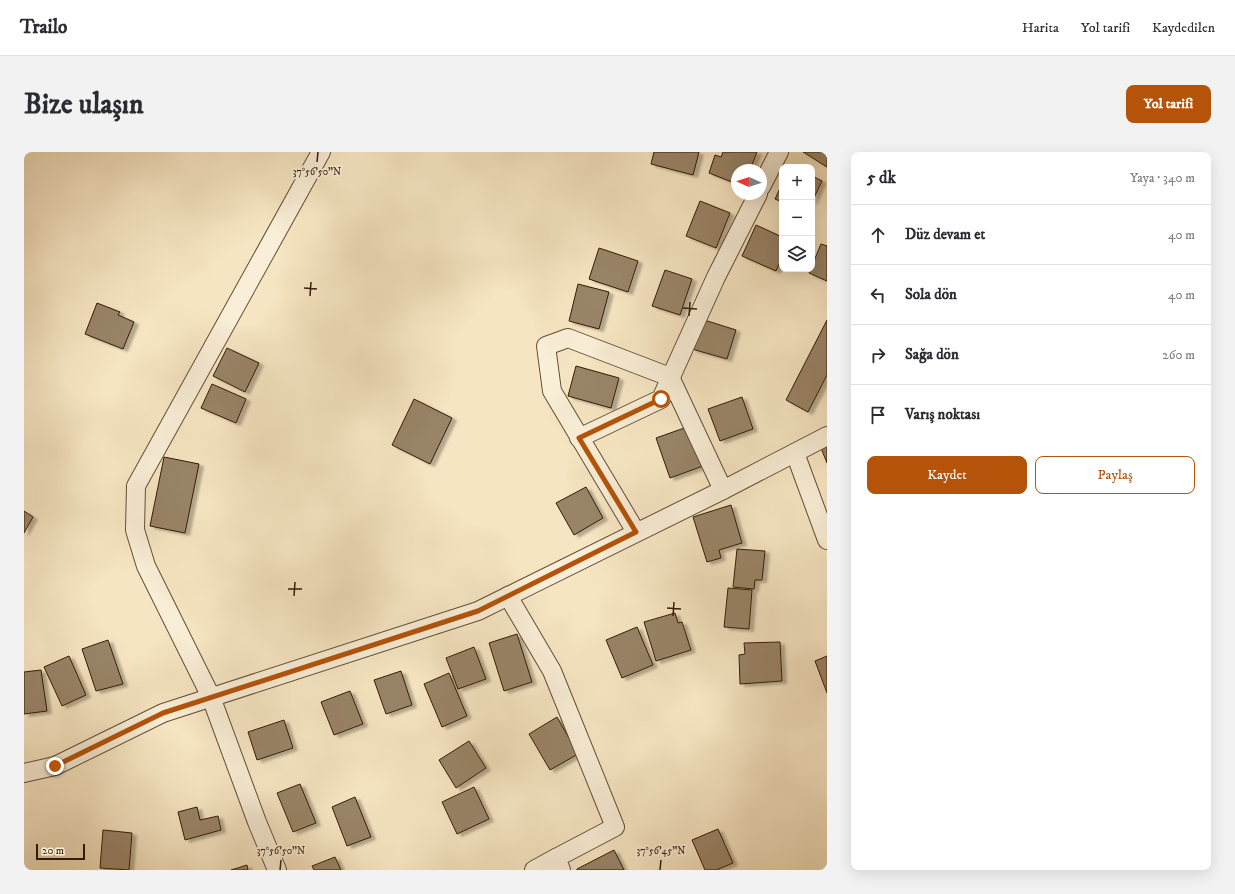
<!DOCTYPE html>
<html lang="tr">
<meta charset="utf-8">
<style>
:root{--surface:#fff;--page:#f2f2f3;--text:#2b2b33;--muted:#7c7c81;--line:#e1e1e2;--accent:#b45309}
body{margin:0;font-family:"IM FELL DW Pica",serif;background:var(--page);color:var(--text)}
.controls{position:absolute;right:12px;top:12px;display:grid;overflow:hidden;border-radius:8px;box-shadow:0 4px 16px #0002}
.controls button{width:36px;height:36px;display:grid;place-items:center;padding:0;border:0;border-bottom:1px solid var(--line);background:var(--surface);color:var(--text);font:20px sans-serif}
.compass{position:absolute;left:707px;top:12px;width:36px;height:36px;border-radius:50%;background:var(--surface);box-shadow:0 4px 16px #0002;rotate:273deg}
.scale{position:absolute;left:12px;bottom:10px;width:49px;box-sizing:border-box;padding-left:4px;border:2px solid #341b04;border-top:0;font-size:11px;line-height:14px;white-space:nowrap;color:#341b04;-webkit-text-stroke:3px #f9eed7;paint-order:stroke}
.stop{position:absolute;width:12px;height:12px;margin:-9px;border:3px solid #b45309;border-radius:50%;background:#fff}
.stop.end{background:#b45309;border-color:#fff;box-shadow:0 1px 4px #0008}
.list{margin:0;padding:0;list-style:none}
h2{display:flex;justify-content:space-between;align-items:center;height:52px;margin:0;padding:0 16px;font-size:17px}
h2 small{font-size:13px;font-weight:400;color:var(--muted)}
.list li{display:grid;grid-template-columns:26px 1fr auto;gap:12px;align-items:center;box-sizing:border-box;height:60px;padding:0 16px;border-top:1px solid var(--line)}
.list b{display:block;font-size:15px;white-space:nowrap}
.list em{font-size:13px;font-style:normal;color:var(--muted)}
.actions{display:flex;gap:8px;padding:12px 16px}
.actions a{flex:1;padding:9px 0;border:1px solid var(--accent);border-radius:8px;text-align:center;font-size:14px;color:var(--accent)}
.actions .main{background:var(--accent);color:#fff}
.icon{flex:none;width:22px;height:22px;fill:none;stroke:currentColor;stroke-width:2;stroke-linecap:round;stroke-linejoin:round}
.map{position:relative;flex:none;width:803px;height:718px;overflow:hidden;border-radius:8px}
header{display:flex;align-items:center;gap:24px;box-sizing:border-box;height:56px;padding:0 20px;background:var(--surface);border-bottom:1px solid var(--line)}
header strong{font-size:19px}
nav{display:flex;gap:22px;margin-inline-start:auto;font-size:14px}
.intro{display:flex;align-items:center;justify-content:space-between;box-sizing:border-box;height:96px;padding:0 24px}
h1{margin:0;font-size:28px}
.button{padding:10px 18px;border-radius:8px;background:var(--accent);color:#fff;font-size:14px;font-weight:700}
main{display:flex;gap:24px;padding:0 24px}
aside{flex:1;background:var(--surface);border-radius:8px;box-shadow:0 4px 16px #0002}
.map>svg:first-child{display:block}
</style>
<header>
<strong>Trailo</strong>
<nav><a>Harita</a><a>Yol tarifi</a><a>Kaydedilen</a></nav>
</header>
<div class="intro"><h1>Bize ulaşın</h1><a class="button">Yol tarifi</a></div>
<main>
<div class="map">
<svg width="803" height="718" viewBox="0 0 803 718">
<defs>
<filter id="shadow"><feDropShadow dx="4.5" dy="2.5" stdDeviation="1" flood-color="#0004"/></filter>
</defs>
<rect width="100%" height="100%" fill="#f6e5c2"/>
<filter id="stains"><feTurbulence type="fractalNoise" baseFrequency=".005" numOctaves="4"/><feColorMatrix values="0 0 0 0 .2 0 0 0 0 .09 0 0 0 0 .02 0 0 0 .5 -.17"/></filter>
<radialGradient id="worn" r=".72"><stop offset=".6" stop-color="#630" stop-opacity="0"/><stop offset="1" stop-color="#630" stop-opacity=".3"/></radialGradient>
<g fill="#998467" stroke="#341b04" filter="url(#shadow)">
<polygon points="630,0 675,0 669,23 627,12"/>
<polygon points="699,0 733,0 726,18 713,18 713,32 685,21 691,3 697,5"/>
<polygon points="779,0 803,0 803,15"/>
<polygon points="788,24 798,29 788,50"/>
<polygon points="758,32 758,50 751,47"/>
<polygon points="676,49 706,61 692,96 662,84"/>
<polygon points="732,73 758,85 758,105 752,119 718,104"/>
<polygon points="797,92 803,94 803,129 785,121"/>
<polygon points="575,96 614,109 604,140 565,127"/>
<polygon points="641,118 668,127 656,163 628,154"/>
<polygon points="554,132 585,140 575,177 545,169"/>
<polygon points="73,151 96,160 94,163 110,170 99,197 61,182"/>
<polygon points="677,167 712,178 703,207 668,197"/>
<polygon points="803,168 803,223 784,260 762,248"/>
<polygon points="203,196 235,211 221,240 189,224"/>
<polygon points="552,214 595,226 587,256 544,244"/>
<polygon points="188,232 222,247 212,271 177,256"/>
<polygon points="718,245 729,277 696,289 684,257"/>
<polygon points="390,247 428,266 406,312 368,293"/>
<polygon points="666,274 679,314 646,326 632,286"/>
<polygon points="803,294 803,311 797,296"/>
<polygon points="140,305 175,312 161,381 126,374"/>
<polygon points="562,335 579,366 550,383 532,351"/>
<polygon points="707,353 718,391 695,398 697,406 683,410 669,365"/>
<polygon points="0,359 9,365 0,381"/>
<polygon points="713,397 741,399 738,428 731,428 730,437 709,435"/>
<polygon points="704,436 728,438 725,477 700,475"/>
<polygon points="651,461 654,471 658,470 667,498 632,509 620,470"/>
<polygon points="613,475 629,513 598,526 582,488"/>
<polygon points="493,482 508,530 480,539 465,491"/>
<polygon points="84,488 99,532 72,539 58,497"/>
<polygon points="756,490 758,529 716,532 715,503 721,502 720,491"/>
<polygon points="450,495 462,527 434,537 422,506"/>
<polygon points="45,504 62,543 38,554 20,515"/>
<polygon points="803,504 803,541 791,509"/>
<polygon points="17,518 23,559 0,562 0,520"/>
<polygon points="377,519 388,553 362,562 350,528"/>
<polygon points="425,521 443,564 418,575 400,532"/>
<polygon points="326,539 339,572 310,583 297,550"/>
<polygon points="533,565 554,602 526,618 505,582"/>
<polygon points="260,568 269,596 233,608 224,580"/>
<polygon points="445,589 462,616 432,636 415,608"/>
<polygon points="276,632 292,671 269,680 253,641"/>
<polygon points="450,635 465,667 433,682 418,650"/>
<polygon points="331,645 347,685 323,694 308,655"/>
<polygon points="173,655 176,668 194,664 197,678 161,688 154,660"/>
<polygon points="694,677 709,711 692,718 681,718 668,688"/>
<polygon points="79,678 108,681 105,718 76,716"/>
<polygon points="590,698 600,718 553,718 553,717"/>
<polygon points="311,705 317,718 290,718 288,714"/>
<polygon points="223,713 224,718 207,718"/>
</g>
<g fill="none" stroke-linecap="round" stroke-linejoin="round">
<defs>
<g id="minor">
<polyline points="737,35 755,0"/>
<polyline points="555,286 637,247 692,125 734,42"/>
<polyline points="771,301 803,388"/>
<polyline points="612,380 528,239 522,194 544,186 646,225 699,338"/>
<polyline points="484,444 528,519 591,675 532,706 537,718"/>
<polyline points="0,621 31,614 139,561 454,459 699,338 803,284"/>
<polyline points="253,718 233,670 187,545 122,414 111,378 112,334 297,0"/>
<polyline points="510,718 532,706"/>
</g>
</defs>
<use href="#minor" stroke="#644e34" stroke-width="20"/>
<use href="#minor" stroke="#f9eed7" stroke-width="18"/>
</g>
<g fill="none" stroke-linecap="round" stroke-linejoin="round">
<polyline stroke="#b45309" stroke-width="5" points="31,614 139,561 454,459 612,380 555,286 637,247"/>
</g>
<path fill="none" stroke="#341b04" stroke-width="1.5" d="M293,10L294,0M280,136L293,137M286,144L287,130M659,156L673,157M665,164L666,150M264,437H278M270,444L271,430M643,456L657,457M649,464L650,450M256,718L257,708M636,718L637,708"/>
<g font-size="10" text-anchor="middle" fill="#341b04" stroke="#f9eed7" stroke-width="4" stroke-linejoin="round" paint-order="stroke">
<text x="293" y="23">37°56'50"N</text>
<text x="257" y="702">37°56'50"N</text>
<text x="637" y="702">37°56'45"N</text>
</g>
<rect width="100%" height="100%" filter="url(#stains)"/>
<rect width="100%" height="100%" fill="url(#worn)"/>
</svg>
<div class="controls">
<button>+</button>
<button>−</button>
<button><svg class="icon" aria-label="layers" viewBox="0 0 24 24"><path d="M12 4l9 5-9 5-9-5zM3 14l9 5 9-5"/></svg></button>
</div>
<svg class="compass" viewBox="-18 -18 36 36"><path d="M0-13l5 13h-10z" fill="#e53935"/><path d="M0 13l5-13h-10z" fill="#7c7c81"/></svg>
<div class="scale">20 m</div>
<div class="stop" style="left:637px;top:247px"></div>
<div class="stop end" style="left:31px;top:614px"></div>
</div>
<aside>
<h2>5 dk<small>Yaya · 340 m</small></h2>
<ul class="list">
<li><svg class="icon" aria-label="ahead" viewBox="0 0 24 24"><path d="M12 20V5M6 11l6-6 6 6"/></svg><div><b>Düz devam et</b></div><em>40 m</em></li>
<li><svg class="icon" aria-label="left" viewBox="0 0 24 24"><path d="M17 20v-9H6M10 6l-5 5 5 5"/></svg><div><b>Sola dön</b></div><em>40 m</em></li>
<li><svg class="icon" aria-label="right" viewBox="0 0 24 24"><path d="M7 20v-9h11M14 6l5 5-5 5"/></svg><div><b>Sağa dön</b></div><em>260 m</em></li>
<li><svg class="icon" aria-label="arrive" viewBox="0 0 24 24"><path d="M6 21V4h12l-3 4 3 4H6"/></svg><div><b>Varış noktası</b></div></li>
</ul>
<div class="actions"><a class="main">Kaydet</a><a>Paylaş</a></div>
</aside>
</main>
